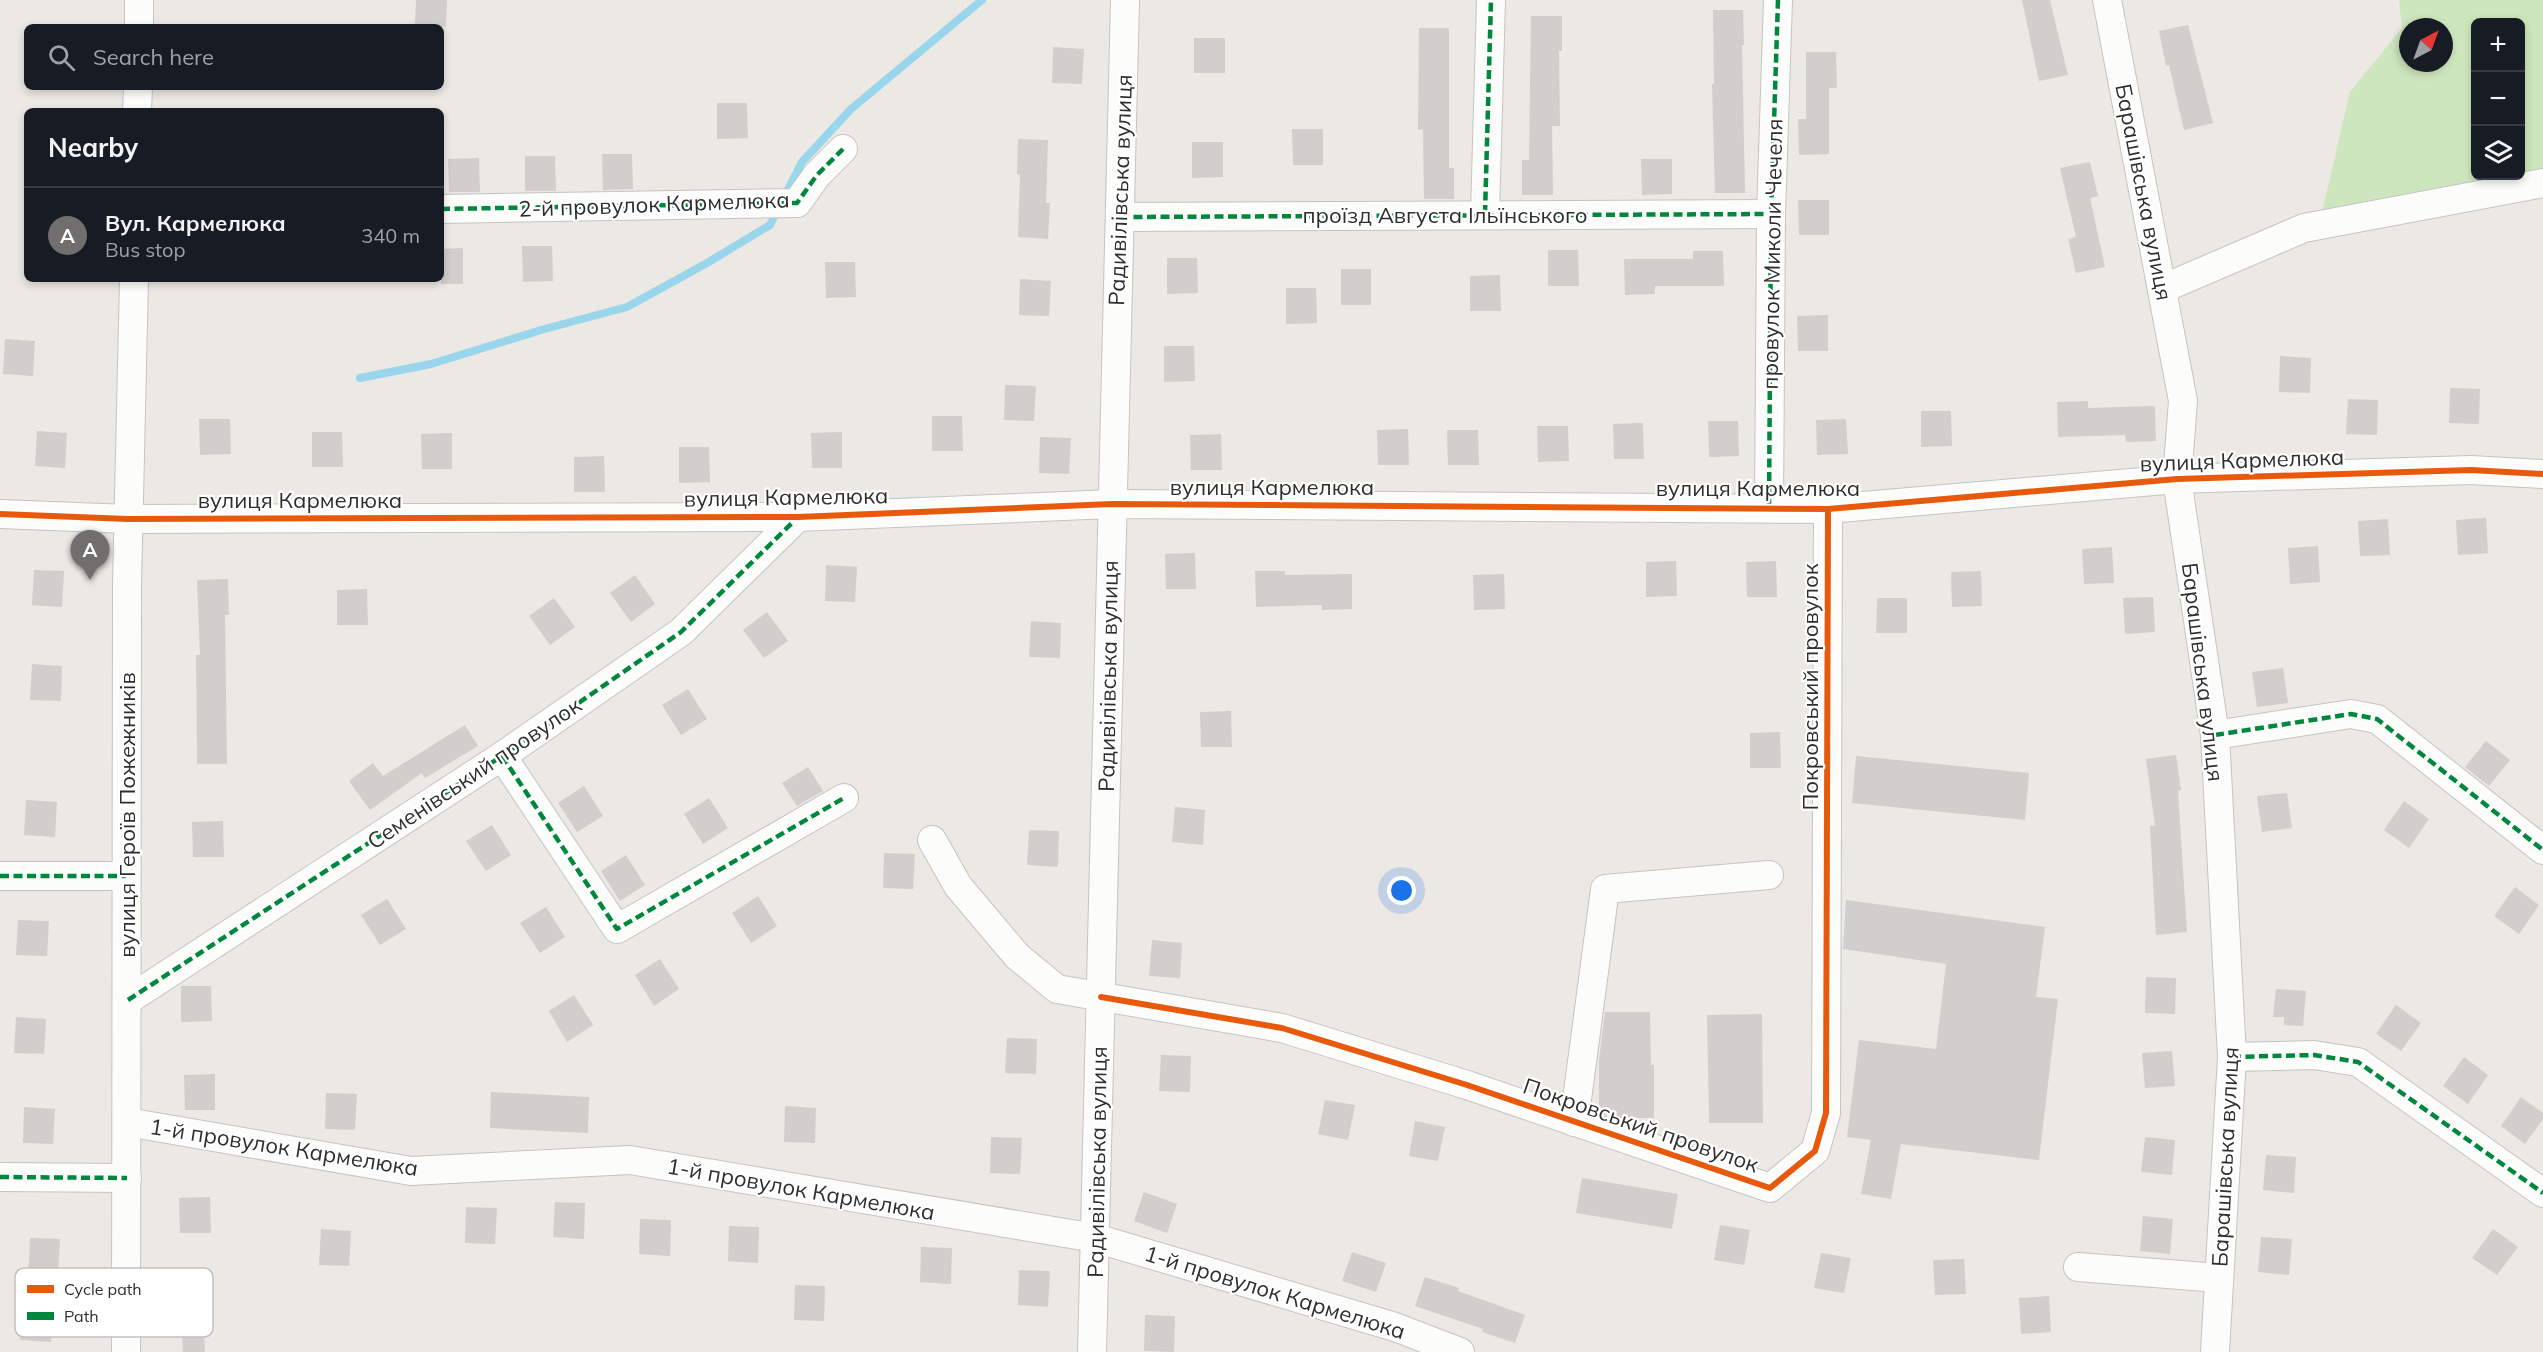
<!DOCTYPE html>
<meta charset="utf-8">
<style>
:root{--surface:#171b24;--page:#242831;--text:#f1f3f6;--muted:#9ea1a6;--line:#363941;--accent:#706f6e}
body{margin:0;font-family:Mulish,sans-serif;background:var(--page);color:var(--text)}
.controls{position:absolute;right:18px;top:18px;display:grid;overflow:hidden;border-radius:9px;box-shadow:0 3px 9px #0003}
.controls button{width:54px;height:54px;display:grid;place-items:center;padding:0;border:0;border-bottom:2px solid var(--line);background:var(--surface);color:var(--text);font:30px sans-serif}
.compass{position:absolute;left:2399px;top:18px;width:54px;height:54px;border-radius:50%;background:var(--surface);box-shadow:0 3px 9px #0003;rotate:41deg}
.you{position:absolute;left:1402px;top:891px;width:21px;height:21px;margin:-15px;border:4px solid #fff;border-radius:50%;background:#1a73e8;box-shadow:0 0 0 9px #1a73e833}
.badge{display:grid;place-items:center;width:39px;height:39px;border-radius:50%;background:var(--accent);color:#fff;font-size:20px;font-weight:700}
.pin{position:absolute;translate:-50% -50px;filter:drop-shadow(0 2px 3px #0008)}
.pin::after{content:'';position:absolute;top:32px;width:21px;height:18px;background:inherit;clip-path:polygon(0 0,100% 0,50% 100%)}
.list{margin:0;padding:0;list-style:none}
h2{display:flex;justify-content:space-between;align-items:center;height:78px;margin:0;padding:0 24px;font-size:26px}
h2 small{font-size:20px;font-weight:400;color:var(--muted)}
.list li{display:grid;grid-template-columns:39px 1fr auto;gap:18px;align-items:center;box-sizing:border-box;height:96px;padding:0 24px;border-top:2px solid var(--line)}
.list b{display:block;font-size:22px;white-space:nowrap}
.list p{margin:0;font-size:20px;white-space:nowrap;color:var(--muted)}
.list em{font-size:20px;font-style:normal;color:var(--muted)}
.icon{flex:none;width:33px;height:33px;fill:none;stroke:currentColor;stroke-width:2;stroke-linecap:round;stroke-linejoin:round}
.map{position:relative;flex:none;width:2543px;height:1352px;overflow:hidden}
.search{position:absolute;background:var(--surface);box-shadow:0 3px 9px #0003;left:24px;top:24px;width:420px;height:66px;display:flex;align-items:center;gap:15px;box-sizing:border-box;padding:0 21px;border-radius:9px;color:var(--muted);font-size:22px}
.panel{position:absolute;background:var(--surface);box-shadow:0 3px 9px #0003;left:24px;top:108px;width:420px;height:174px;border-radius:9px}
.map>svg:first-child{display:block}
</style>
<div class="map">
<svg width="2543" height="1352" viewBox="0 0 2543 1352">
<rect width="100%" height="100%" fill="#ece8e4"/>
<path fill="#cee6be" fill-rule="evenodd" d="M2399,0H2543V197L2320,221L2350,92L2402,28ZM2476,22H2520V176H2476ZM2408,27H2444V63H2408Z"/>
<g fill="none" stroke-linecap="round" stroke-linejoin="round">
<polyline stroke="#99d6ec" stroke-width="8" points="360,378 431,364 541,330 627,307 707,263 770,225 802,162 851,109 982,0"/>
</g>
<g fill="#d1cecb">
<polygon points="416,0 447,0 446,27 415,25"/>
<polygon points="2022,0 2050,0 2068,75 2039,81"/>
<polygon points="1713,10 1743,10 1744,45 1742,45 1745,193 1715,193 1712,84 1714,84"/>
<polygon points="1531,16 1562,16 1562,51 1559,51 1560,126 1552,126 1553,195 1522,195 1522,160 1529,160"/>
<polygon points="2188,25 2213,123 2184,130 2169,65 2166,66 2159,31"/>
<polygon points="1419,28 1449,28 1449,168 1454,168 1454,199 1424,199 1423,129 1418,130"/>
<rect x="1194" y="38" width="31" height="35"/>
<polygon points="1053,47 1084,49 1082,84 1052,83"/>
<polygon points="1806,52 1836,52 1837,88 1829,88 1829,154 1799,155 1798,119 1806,119"/>
<polygon points="717,103 747,103 748,138 717,139"/>
<polygon points="1292,129 1323,129 1323,165 1293,165"/>
<polygon points="1018,139 1048,140 1046,203 1050,203 1048,239 1018,237 1020,175 1017,174"/>
<polygon points="1192,142 1223,142 1223,177 1192,178"/>
<polygon points="602,154 632,154 633,189 603,190"/>
<polygon points="525,156 555,156 556,191 525,191"/>
<polygon points="479,158 480,192 449,192 448,159"/>
<polygon points="1641,159 1672,159 1672,194 1642,195"/>
<polygon points="2090,162 2098,196 2090,198 2105,267 2076,273 2068,239 2076,237 2060,168"/>
<polygon points="1798,200 1829,200 1829,235 1799,235"/>
<polygon points="522,246 552,246 553,281 523,282"/>
<polygon points="463,248 463,284 441,284 441,249"/>
<polygon points="1548,250 1578,250 1579,286 1548,286"/>
<polygon points="1693,251 1723,251 1724,286 1655,286 1655,294 1625,295 1624,259 1693,259"/>
<polygon points="1167,258 1197,258 1198,293 1167,294"/>
<polygon points="825,262 855,262 856,297 826,298"/>
<rect x="1341" y="269" width="30" height="36"/>
<polygon points="1500,275 1501,311 1470,311 1470,276"/>
<polygon points="1020,279 1051,281 1049,316 1019,315"/>
<polygon points="1286,288 1316,288 1317,323 1286,324"/>
<polygon points="1828,315 1828,351 1798,351 1797,316"/>
<polygon points="5,339 35,341 33,376 3,374"/>
<polygon points="1164,346 1194,346 1195,381 1164,382"/>
<polygon points="2280,356 2311,358 2310,393 2279,392"/>
<polygon points="1005,385 1036,386 1034,421 1004,420"/>
<polygon points="2450,388 2480,389 2479,424 2449,423"/>
<polygon points="2348,399 2378,400 2377,435 2346,434"/>
<polygon points="2088,401 2088,408 2155,406 2156,441 2126,442 2125,435 2058,437 2057,402"/>
<polygon points="1921,411 1951,411 1952,446 1921,447"/>
<polygon points="932,416 962,416 963,451 932,451"/>
<polygon points="199,419 230,419 231,454 200,455"/>
<polygon points="1846,419 1848,454 1817,455 1816,420"/>
<polygon points="1708,421 1738,421 1739,456 1709,457"/>
<polygon points="1643,423 1644,459 1614,459 1613,424"/>
<polygon points="1537,426 1568,426 1569,461 1538,462"/>
<polygon points="1408,429 1409,465 1378,465 1377,430"/>
<polygon points="1447,430 1478,430 1479,465 1448,465"/>
<polygon points="37,431 67,433 65,468 35,466"/>
<polygon points="312,432 342,432 343,467 312,467"/>
<polygon points="842,432 842,468 812,468 811,433"/>
<polygon points="452,433 452,469 422,469 421,434"/>
<polygon points="1221,434 1222,470 1191,470 1190,435"/>
<polygon points="1040,437 1071,438 1069,474 1039,473"/>
<polygon points="679,447 709,447 710,482 679,483"/>
<polygon points="604,456 605,492 574,492 574,457"/>
<polygon points="2486,518 2488,553 2458,555 2456,520"/>
<polygon points="2388,519 2390,555 2360,556 2358,521"/>
<polygon points="2318,546 2320,582 2290,584 2288,548"/>
<polygon points="2112,547 2114,583 2084,584 2082,549"/>
<polygon points="1195,553 1196,589 1166,589 1165,554"/>
<polygon points="1676,561 1677,596 1646,597 1646,562"/>
<polygon points="1776,561 1777,597 1747,597 1746,562"/>
<polygon points="826,565 857,567 855,602 825,601"/>
<polygon points="34,570 64,571 62,607 32,605"/>
<polygon points="1255,571 1285,571 1285,575 1352,574 1352,609 1322,610 1322,605 1256,607"/>
<polygon points="1981,571 1982,606 1952,607 1951,572"/>
<polygon points="1504,574 1505,609 1474,610 1473,575"/>
<polygon points="635,575 655,604 631,622 610,593"/>
<polygon points="228,579 229,615 225,615 227,764 197,764 196,655 200,655 197,580"/>
<polygon points="367,589 368,625 337,625 337,590"/>
<polygon points="2153,597 2155,632 2125,634 2123,598"/>
<polygon points="554,598 575,627 550,645 529,616"/>
<polygon points="1877,598 1907,598 1907,633 1876,633"/>
<polygon points="767,612 788,641 764,658 743,630"/>
<polygon points="1031,621 1061,623 1060,658 1029,657"/>
<polygon points="32,664 62,666 61,701 30,700"/>
<polygon points="2283,668 2288,703 2257,707 2252,672"/>
<polygon points="688,689 707,719 681,735 662,705"/>
<polygon points="1231,711 1232,747 1201,747 1200,712"/>
<polygon points="465,725 478,746 425,778 422,773 370,810 349,781 373,763 383,776"/>
<polygon points="1780,732 1781,768 1750,768 1750,733"/>
<polygon points="2486,741 2510,760 2489,786 2465,767"/>
<polygon points="2176,755 2181,790 2178,791 2187,932 2156,935 2150,826 2155,826 2146,759"/>
<polygon points="1856,756 2029,773 2025,820 1852,803"/>
<polygon points="808,767 823,791 797,806 782,783"/>
<polygon points="584,786 603,816 577,832 558,803"/>
<polygon points="2287,793 2292,828 2262,832 2257,796"/>
<polygon points="709,798 728,828 703,844 684,814"/>
<polygon points="26,800 57,802 55,837 24,835"/>
<polygon points="2404,801 2429,819 2409,848 2384,830"/>
<polygon points="1175,807 1205,810 1203,845 1172,842"/>
<polygon points="223,821 224,857 193,857 192,822"/>
<polygon points="492,825 511,855 486,871 466,841"/>
<polygon points="1029,830 1059,831 1058,867 1027,865"/>
<polygon points="884,853 915,854 913,889 883,888"/>
<polygon points="626,855 645,885 620,901 601,871"/>
<polygon points="2515,887 2539,905 2519,934 2494,916"/>
<polygon points="758,896 777,926 751,943 732,913"/>
<polygon points="387,899 406,929 380,945 361,915"/>
<polygon points="1846,900 2045,927 2036,997 2058,999 2039,1160 1901,1144 1891,1199 1861,1194 1871,1140 1847,1137 1859,1040 1936,1049 1946,964 1843,949"/>
<polygon points="546,907 565,937 540,953 520,923"/>
<polygon points="18,920 49,921 47,956 16,955"/>
<polygon points="1152,940 1182,943 1180,978 1149,976"/>
<polygon points="660,959 679,989 654,1006 635,975"/>
<polygon points="2146,977 2176,978 2175,1014 2145,1013"/>
<polygon points="181,986 211,986 212,1021 181,1022"/>
<polygon points="2276,989 2306,991 2303,1026 2284,1025 2284,1017 2273,1017"/>
<polygon points="574,995 593,1025 567,1042 549,1011"/>
<polygon points="2396,1005 2421,1023 2401,1051 2376,1034"/>
<polygon points="1605,1012 1650,1012 1651,1065 1654,1065 1654,1118 1616,1118 1599,1113 1599,1060"/>
<polygon points="1762,1014 1763,1123 1709,1123 1707,1015"/>
<polygon points="16,1017 46,1019 44,1054 14,1053"/>
<polygon points="1007,1038 1037,1039 1036,1074 1005,1073"/>
<polygon points="2172,1051 2175,1086 2145,1088 2142,1053"/>
<polygon points="1161,1055 1191,1056 1190,1092 1159,1091"/>
<polygon points="2464,1057 2488,1075 2468,1104 2443,1086"/>
<polygon points="215,1074 215,1110 185,1110 184,1075"/>
<polygon points="491,1092 589,1097 588,1133 490,1128"/>
<polygon points="326,1093 357,1094 355,1130 325,1129"/>
<polygon points="2521,1097 2543,1113 2543,1119 2525,1144 2501,1126"/>
<polygon points="1325,1100 1355,1105 1348,1140 1318,1134"/>
<polygon points="785,1106 816,1108 815,1143 784,1142"/>
<polygon points="24,1107 55,1109 53,1144 23,1143"/>
<polygon points="1415,1121 1445,1127 1438,1161 1409,1156"/>
<polygon points="991,1137 1022,1138 1020,1174 990,1173"/>
<polygon points="2145,1137 2175,1140 2172,1175 2141,1172"/>
<polygon points="2266,1155 2296,1157 2294,1193 2263,1190"/>
<polygon points="1582,1178 1678,1194 1672,1229 1576,1213"/>
<polygon points="1144,1192 1177,1204 1167,1233 1134,1221"/>
<polygon points="210,1197 211,1233 180,1233 179,1198"/>
<polygon points="555,1202 585,1203 584,1239 553,1237"/>
<polygon points="466,1207 497,1208 495,1244 465,1243"/>
<polygon points="2143,1216 2173,1219 2170,1254 2140,1251"/>
<polygon points="640,1219 671,1220 670,1256 639,1254"/>
<polygon points="1720,1225 1750,1230 1744,1265 1714,1260"/>
<polygon points="729,1226 759,1227 758,1263 728,1261"/>
<polygon points="321,1229 351,1231 349,1266 319,1265"/>
<polygon points="2493,1229 2518,1247 2497,1275 2472,1258"/>
<polygon points="2261,1237 2292,1239 2289,1275 2258,1272"/>
<polygon points="30,1238 60,1239 58,1275 54,1275 51,1342 20,1340 22,1305 27,1305"/>
<polygon points="921,1247 952,1248 951,1284 920,1282"/>
<polygon points="1352,1252 1386,1263 1376,1292 1342,1281"/>
<polygon points="1821,1253 1851,1258 1844,1293 1814,1288"/>
<polygon points="1964,1259 1966,1294 1935,1295 1933,1260"/>
<polygon points="1019,1270 1050,1271 1048,1307 1018,1305"/>
<polygon points="1425,1277 1459,1288 1458,1291 1525,1315 1515,1343 1482,1332 1483,1329 1415,1306"/>
<polygon points="210,1278 211,1313 203,1314 205,1352 183,1352 179,1279"/>
<polygon points="795,1285 825,1286 824,1321 794,1320"/>
<polygon points="2049,1296 2051,1332 2021,1334 2019,1298"/>
<polygon points="1145,1315 1175,1316 1174,1352 1144,1351"/>
</g>
<g fill="none" stroke-linecap="round" stroke-linejoin="round">
<defs>
<g id="minor">
<polyline points="2107,0 2183,401 2177,479 2215,735 2232,1057 2215,1352"/>
<polyline points="139,27 139,0"/>
<polyline points="137,111 138,87"/>
<polyline points="441,209 797,203 817,175 843,149"/>
<polyline points="1485,214 1491,0"/>
<polyline points="1120,217 1771,214"/>
<polyline points="2162,289 2304,228 2543,183"/>
<polyline points="1769,508 1771,214 1778,0"/>
<polyline points="0,514 128,519 798,517 1112,504 1828,509 2177,479 2471,470 2543,474"/>
<polyline points="2215,735 2351,714 2377,719 2543,850"/>
<polyline points="502,756 617,929 844,798"/>
<polyline points="932,840 958,886 1017,956 1057,989 1282,1028 1467,1085 1770,1188 1815,1151 1826,1113 1828,509"/>
<polyline points="0,876 126,876"/>
<polyline points="128,1000 502,756 681,632 798,517"/>
<polyline points="2232,1057 2314,1055 2358,1062 2543,1193"/>
<polyline points="127,1122 411,1171 630,1160 1095,1238 1395,1327 1460,1352"/>
<polyline points="1574,1122 1605,889 1769,875"/>
<polyline points="0,1177 127,1178"/>
<polyline points="2078,1267 2219,1278"/>
<polyline points="126,1352 127,585 134,279"/>
<polyline points="1092,1352 1125,0"/>
</g>
</defs>
<use href="#minor" stroke="#c5c4c5" stroke-width="30"/>
<use href="#minor" stroke="#fcfcfb" stroke-width="28"/>
<g stroke="#00873e" stroke-width="4.5" stroke-dasharray="9 4.5" stroke-linecap="butt">
<polyline points="441,209 797,203 817,175 843,149"/>
<polyline points="1485,214 1491,0"/>
<polyline points="1120,217 1771,214"/>
<polyline points="1769,508 1771,214 1778,0"/>
<polyline points="2215,735 2351,714 2377,719 2543,850"/>
<polyline points="502,756 617,929 844,798"/>
<polyline points="0,876 126,876"/>
<polyline points="128,1000 502,756 681,632 798,517"/>
<polyline points="2232,1057 2314,1055 2358,1062 2543,1193"/>
<polyline points="0,1177 127,1178"/>
</g>
<defs>
<g id="cycleway">
<polyline points="0,514 128,519 798,517 1112,504 1828,509 2177,479 2471,470 2543,474"/>
<polyline points="1101,997 1282,1028 1467,1085 1770,1188 1815,1151 1826,1113 1828,509"/>
</g>
</defs>
<use href="#cycleway" stroke="#fff" stroke-width="10"/>
<use href="#cycleway" stroke="#e8590c" stroke-width="6"/>
</g>
<g text-anchor="middle" stroke-width="4.5" stroke-linejoin="round" paint-order="stroke">
<g font-size="22" fill="#2e2e2e" stroke="#fff">
<text transform="translate(1120 190) rotate(-88)" y="8">Радивілівська вулиця</text>
<text transform="translate(2144 192) rotate(79)" y="8">Барашівська вулиця</text>
<text transform="translate(654 204) rotate(-2)" y="8">2-й провулок Кармелюка</text>
<text x="1445" y="223">проїзд Августа Ільїнського</text>
<text transform="translate(1772 254) rotate(-89)" y="8">провулок Миколи Чечеля</text>
<text transform="translate(2242 460) rotate(-2)" y="8">вулиця Кармелюка</text>
<text x="1272" y="495">вулиця Кармелюка</text>
<text x="1758" y="496">вулиця Кармелюка</text>
<text transform="translate(786 497) rotate(-1)" y="8">вулиця Кармелюка</text>
<text x="300" y="508">вулиця Кармелюка</text>
<text transform="translate(2203 672) rotate(83)" y="8">Барашівська вулиця</text>
<text transform="translate(1108 676) rotate(-89)" y="8">Радивілівська вулиця</text>
<text transform="translate(1810 687) rotate(-90)" y="8">Покровський провулок</text>
<text transform="translate(474 773) rotate(-34)" y="8">Семенівський провулок</text>
<text transform="translate(127 815) rotate(-90)" y="8">вулиця Героїв Пожежників</text>
<text transform="translate(1641 1125) rotate(19)" y="8">Покровський провулок</text>
<text transform="translate(284 1147) rotate(9)" y="8">1-й провулок Кармелюка</text>
<text transform="translate(2225 1157) rotate(-87)" y="8">Барашівська вулиця</text>
<text transform="translate(1097 1162) rotate(-89)" y="8">Радивілівська вулиця</text>
<text transform="translate(801 1189) rotate(10)" y="8">1-й провулок Кармелюка</text>
<text transform="translate(1275 1292) rotate(17)" y="8">1-й провулок Кармелюка</text>
</g>
</g>
<rect x="15" y="1268" width="198" height="69" rx="9" fill="#fff" stroke="#c0c0c0" stroke-width="1.5"/>
<rect x="27" y="1285" width="27" height="8" fill="#e8590c"/>
<rect x="27" y="1312" width="27" height="8" fill="#00873e"/>
<g font-size="16" fill="#2e2e2e">
<text x="64" y="1295">Cycle path</text>
<text x="64" y="1322">Path</text>
</g>
</svg>
<div class="controls">
<button>+</button>
<button>−</button>
<button><svg class="icon" aria-label="layers" viewBox="0 0 24 24"><path d="M12 4l9 5-9 5-9-5zM3 14l9 5 9-5"/></svg></button>
</div>
<svg class="compass" viewBox="-18 -18 36 36"><path d="M0-13l5 13h-10z" fill="#e53935"/><path d="M0 13l5-13h-10z" fill="#9ea1a6"/></svg>
<div class="you"></div>
<div class="pin badge" style="left:90px;top:580px">A</div>
<div class="search"><svg class="icon" aria-label="search" viewBox="0 0 24 24"><circle cx="10" cy="10" r="6"/><path d="M15 15l6 6"/></svg>Search here</div>
<section class="panel">
<h2>Nearby<small></small></h2>
<ul class="list">
<li><span class="badge">A</span><div><b>Вул. Кармелюка</b><p>Bus stop</p></div><em>340 m</em></li>
</ul>
</section>
</div>
